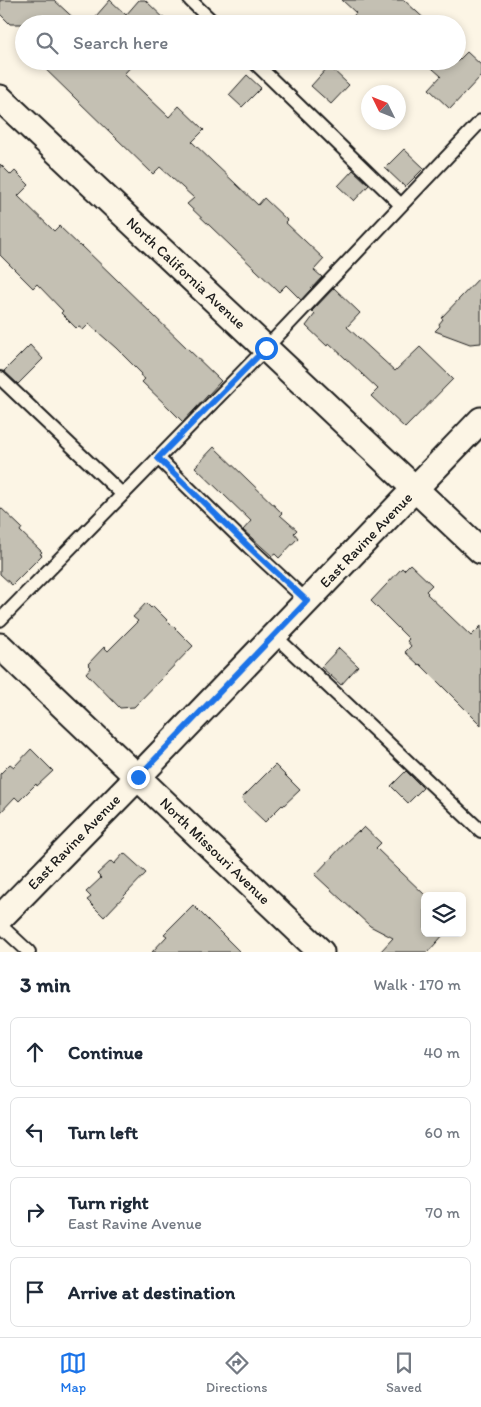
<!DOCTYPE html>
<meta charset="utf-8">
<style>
:root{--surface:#fff;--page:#f2f2f3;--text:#1f2937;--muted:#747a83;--line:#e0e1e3;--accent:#1a73e8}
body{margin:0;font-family:Itim,sans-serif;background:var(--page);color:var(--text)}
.controls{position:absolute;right:15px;bottom:15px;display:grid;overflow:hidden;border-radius:8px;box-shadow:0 2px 8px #0003}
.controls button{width:45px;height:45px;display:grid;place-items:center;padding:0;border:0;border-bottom:1px solid var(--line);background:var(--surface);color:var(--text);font:25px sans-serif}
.compass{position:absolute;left:361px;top:85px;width:45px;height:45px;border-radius:50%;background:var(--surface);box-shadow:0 2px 8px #0003;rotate:313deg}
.stop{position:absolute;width:15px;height:15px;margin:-11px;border:4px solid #1a73e8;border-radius:50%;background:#fff}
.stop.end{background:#1a73e8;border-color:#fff;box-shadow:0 1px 5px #0008}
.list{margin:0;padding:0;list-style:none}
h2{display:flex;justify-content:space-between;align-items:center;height:65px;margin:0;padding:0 20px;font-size:21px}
h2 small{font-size:16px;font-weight:400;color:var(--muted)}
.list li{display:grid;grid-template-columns:32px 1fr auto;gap:15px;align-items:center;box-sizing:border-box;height:70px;margin:0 10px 10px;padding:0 10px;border:1px solid var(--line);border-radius:8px}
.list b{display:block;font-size:19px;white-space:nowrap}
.list p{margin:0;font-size:16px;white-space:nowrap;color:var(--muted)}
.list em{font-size:16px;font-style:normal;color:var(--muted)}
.icon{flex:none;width:28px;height:28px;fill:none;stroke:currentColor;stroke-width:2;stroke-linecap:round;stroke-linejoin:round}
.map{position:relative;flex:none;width:481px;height:952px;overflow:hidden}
.search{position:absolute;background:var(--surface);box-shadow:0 2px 8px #0003;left:15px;right:15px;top:15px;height:55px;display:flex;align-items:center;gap:12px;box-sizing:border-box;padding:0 18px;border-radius:28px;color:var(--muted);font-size:19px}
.sheet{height:385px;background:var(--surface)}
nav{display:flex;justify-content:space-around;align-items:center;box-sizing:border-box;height:70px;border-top:1px solid var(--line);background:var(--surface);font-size:14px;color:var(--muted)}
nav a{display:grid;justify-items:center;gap:2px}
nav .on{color:var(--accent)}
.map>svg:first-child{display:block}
</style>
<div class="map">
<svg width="481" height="952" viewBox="0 0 481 952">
<rect width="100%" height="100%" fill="#fcf5e5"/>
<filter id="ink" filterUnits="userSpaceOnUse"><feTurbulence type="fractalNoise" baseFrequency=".02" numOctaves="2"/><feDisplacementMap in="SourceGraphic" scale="10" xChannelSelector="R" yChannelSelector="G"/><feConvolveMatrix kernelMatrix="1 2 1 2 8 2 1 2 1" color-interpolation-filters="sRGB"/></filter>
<g filter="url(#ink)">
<g fill="#c4c0b3" stroke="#1c1c1c">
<polygon points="0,0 54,0 80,24 10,24 0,14"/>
<polygon points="110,0 126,15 139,0 145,0 170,24 89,24"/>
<polygon points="342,0 404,0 430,24 346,24 356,13"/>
<polygon points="467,52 481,65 481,76 450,109 429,89 441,76 424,61 458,61"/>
<polygon points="37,61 136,61 124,74 169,117 179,106 204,130 192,142 258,205 264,198 287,220 285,222 324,259 314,270 322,277 301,300 286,285 279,292 187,204 194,198 160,167 153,174"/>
<polygon points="329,66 349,85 331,104 311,86"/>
<polygon points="247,75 261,88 242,107 229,95"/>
<polygon points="404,149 424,168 405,187 385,168"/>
<polygon points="0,164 11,175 15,171 29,185 18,196 54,231 59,226 81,247 82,246 221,381 183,422 169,408 142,382 145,379 140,375 142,374 116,348 89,324 83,330 78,326 76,328 61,313 63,311 37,284 33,288 0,255"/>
<polygon points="353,170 369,185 354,201 338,186"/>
<polygon points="481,276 481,343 470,344 435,331 440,326 439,324 443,319 441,318"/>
<polygon points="334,288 360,313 347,327 395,371 420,347 453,379 405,428 371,396 378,389 329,343 327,346 306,326 315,314 312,311"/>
<polygon points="30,345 43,359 18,384 4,371"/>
<polygon points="214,447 282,513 280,515 297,530 294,533 298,538 279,558 275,554 272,556 243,530 251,521 195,467"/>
<polygon points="0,507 22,528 20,531 42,552 40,554 42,555 12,585 0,574"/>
<polygon points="410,564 432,585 426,591 428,593 427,594 471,636 481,626 481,725 420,664 419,665 405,652 411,646 407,641 409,639 371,601 402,568 404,570"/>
<polygon points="146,603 151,608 153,606 193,646 134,707 120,708 86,673 91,667 88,664 104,647 108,651 138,621 133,617"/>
<polygon points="339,648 358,666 341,685 321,667"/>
<polygon points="31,749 53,771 37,786 36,784 19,801 15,797 0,813 0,774 10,764 14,767"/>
<polygon points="275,765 300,790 283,806 282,805 265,822 241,799"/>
<polygon points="406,771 423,788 408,803 391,786"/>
<polygon points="364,827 381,843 376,848 425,895 425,933 445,933 428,952 380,952 393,938 370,926 315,875 346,842 358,831 359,832"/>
<polygon points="124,853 146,873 104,917 87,900 91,897 86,892 101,878 97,874 111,861 114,864"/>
<polygon points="193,905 240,952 152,952 167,936 164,934"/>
</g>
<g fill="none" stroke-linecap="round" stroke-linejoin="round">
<defs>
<g id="service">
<polyline points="190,0 215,24"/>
<polyline points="253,61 401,205"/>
<polyline points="0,378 122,494"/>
<polyline points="158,458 249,547 307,601"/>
<polyline points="0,620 266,348 481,121"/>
<polyline points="274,635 481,831"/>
<polyline points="0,925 29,952"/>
</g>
<g id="minor">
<polyline points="0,98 481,551"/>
<polyline points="0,646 321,952"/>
<polyline points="0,918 138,777 481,420"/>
</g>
</defs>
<use href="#service" stroke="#1c1c1c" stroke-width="16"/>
<use href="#minor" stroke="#1c1c1c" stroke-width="29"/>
<use href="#service" stroke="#fcf5e5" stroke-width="12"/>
<use href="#minor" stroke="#fcf5e5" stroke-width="25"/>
</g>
</g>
<g fill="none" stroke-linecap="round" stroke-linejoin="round" filter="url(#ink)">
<polyline stroke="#1a73e8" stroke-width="6" points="138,777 307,601 249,547 158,458 266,348"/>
</g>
<g text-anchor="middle" stroke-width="5" stroke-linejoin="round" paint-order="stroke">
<g font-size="15" fill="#1c1c1c" stroke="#fcf5e5">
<text transform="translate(186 273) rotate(43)" y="5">North California Avenue</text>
<text transform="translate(366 540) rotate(-46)" y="5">East Ravine Avenue</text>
<text transform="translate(74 842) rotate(-46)" y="5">East Ravine Avenue</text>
<text transform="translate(215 851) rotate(44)" y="5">North Missouri Avenue</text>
</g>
</g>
</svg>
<div class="controls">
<button><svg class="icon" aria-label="layers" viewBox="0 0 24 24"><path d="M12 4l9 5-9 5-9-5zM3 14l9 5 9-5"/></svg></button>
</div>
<svg class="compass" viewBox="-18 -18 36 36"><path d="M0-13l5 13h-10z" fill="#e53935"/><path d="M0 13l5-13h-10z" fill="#747a83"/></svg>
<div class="stop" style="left:266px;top:348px"></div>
<div class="stop end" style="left:138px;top:777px"></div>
<div class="search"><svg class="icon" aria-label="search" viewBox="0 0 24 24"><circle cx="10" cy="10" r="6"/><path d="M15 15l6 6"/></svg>Search here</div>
</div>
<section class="sheet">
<h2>3 min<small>Walk · 170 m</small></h2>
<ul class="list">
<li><svg class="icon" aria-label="ahead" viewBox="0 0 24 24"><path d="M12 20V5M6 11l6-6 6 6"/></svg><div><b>Continue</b></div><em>40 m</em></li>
<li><svg class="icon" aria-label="left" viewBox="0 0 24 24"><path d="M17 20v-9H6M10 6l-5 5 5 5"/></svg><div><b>Turn left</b></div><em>60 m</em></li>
<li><svg class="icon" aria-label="right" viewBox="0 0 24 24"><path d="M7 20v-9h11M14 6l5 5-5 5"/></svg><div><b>Turn right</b><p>East Ravine Avenue</p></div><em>70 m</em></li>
<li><svg class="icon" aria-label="arrive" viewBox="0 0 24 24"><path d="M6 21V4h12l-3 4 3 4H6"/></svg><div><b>Arrive at destination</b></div></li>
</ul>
</section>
<nav>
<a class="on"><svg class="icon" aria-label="map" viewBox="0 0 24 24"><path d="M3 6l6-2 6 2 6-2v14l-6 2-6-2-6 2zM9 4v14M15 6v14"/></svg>Map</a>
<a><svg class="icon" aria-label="directions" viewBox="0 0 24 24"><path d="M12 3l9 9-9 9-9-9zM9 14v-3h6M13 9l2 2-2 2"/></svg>Directions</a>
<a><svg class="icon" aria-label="saved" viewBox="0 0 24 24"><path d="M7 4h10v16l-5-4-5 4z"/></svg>Saved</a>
</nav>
